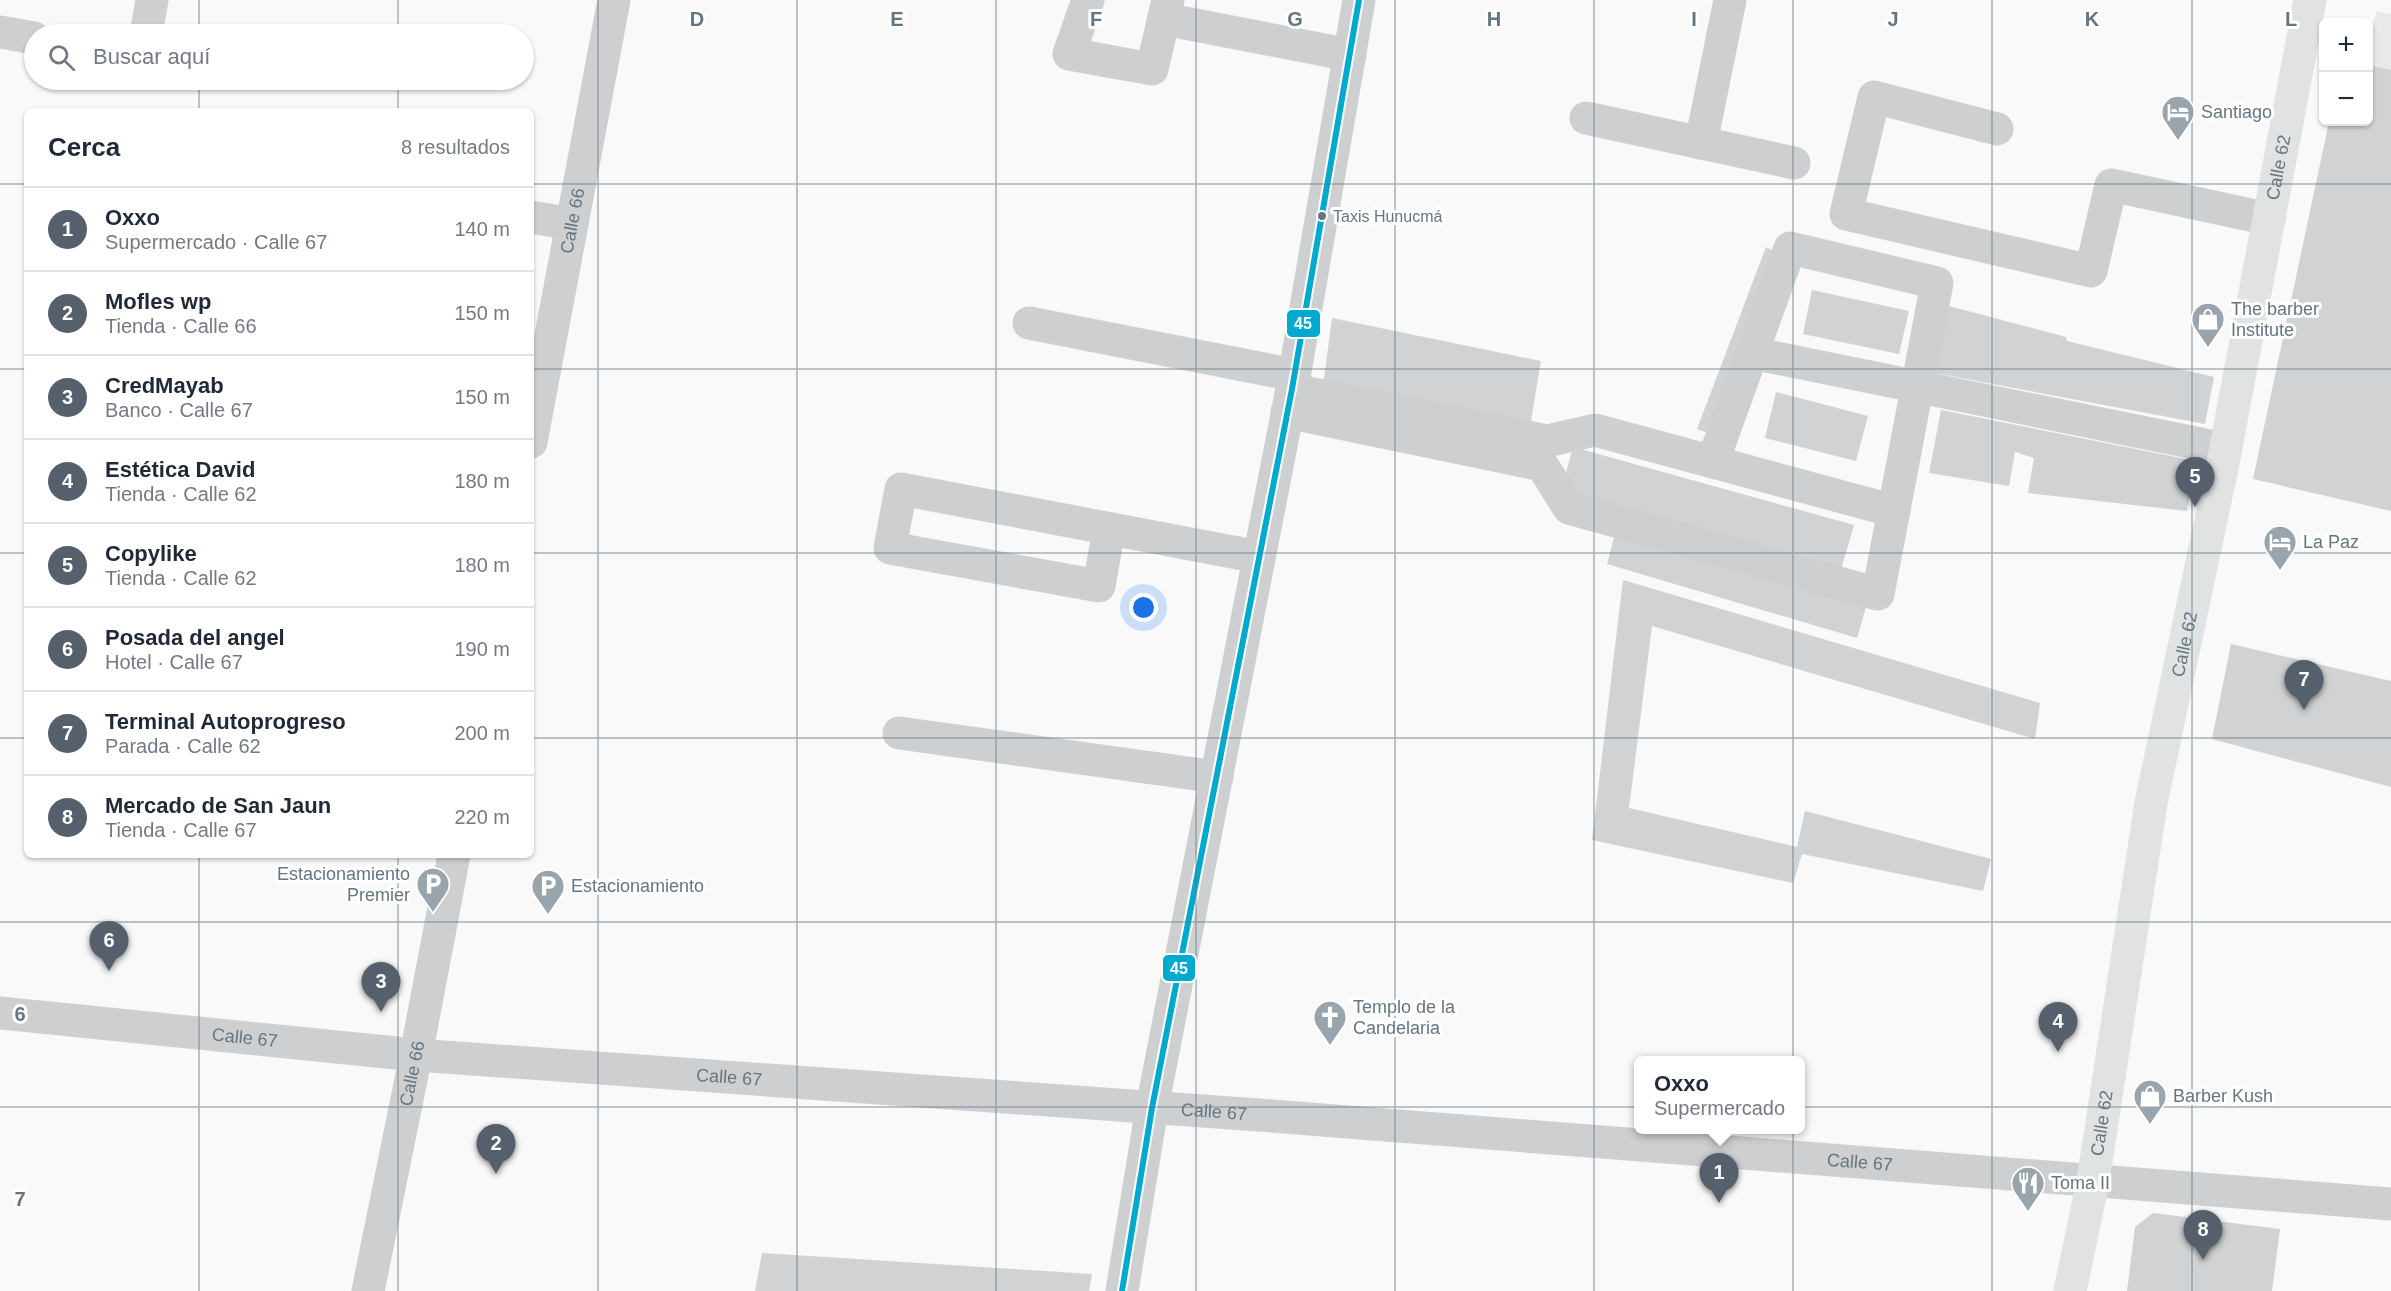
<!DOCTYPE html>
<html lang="es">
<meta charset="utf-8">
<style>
:root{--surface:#fff;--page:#f2f2f3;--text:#1f2937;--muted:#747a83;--line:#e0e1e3;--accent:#56606c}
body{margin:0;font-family:Arial,sans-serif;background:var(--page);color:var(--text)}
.controls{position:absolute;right:18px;top:18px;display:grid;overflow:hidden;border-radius:9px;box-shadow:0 2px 4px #0004}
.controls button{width:54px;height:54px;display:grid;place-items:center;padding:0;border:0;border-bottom:2px solid var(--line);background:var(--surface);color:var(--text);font:30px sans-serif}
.you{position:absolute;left:1144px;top:608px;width:21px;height:21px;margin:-15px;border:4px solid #fff;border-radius:50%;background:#1a73e8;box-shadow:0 0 0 9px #1a73e833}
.badge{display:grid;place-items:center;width:39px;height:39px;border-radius:50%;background:var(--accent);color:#fff;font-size:20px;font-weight:700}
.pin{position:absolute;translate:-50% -50px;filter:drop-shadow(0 2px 3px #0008)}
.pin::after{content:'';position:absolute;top:32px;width:21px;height:18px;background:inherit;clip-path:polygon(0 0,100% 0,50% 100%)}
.popup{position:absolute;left:1634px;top:1056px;width:171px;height:78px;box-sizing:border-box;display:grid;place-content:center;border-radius:9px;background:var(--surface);filter:drop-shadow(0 2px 4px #0005);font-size:20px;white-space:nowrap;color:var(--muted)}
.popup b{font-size:22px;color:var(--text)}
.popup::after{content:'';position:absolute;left:50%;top:100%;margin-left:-12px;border:12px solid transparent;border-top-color:var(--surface)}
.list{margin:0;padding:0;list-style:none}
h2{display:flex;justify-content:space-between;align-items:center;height:78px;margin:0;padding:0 24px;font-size:26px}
h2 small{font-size:20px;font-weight:400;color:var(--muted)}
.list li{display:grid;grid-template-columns:39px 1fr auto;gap:18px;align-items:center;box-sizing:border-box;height:84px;padding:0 24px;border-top:2px solid var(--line)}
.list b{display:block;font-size:22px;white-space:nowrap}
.list p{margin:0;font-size:20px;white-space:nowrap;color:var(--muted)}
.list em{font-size:20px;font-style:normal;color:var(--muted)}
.icon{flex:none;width:33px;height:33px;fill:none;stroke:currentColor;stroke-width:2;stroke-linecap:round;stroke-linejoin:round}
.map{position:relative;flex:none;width:2391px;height:1291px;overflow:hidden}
.search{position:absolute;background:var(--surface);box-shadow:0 2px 4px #0004;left:24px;top:24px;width:510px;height:66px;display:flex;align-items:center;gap:15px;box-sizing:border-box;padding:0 21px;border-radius:33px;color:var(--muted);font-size:22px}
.panel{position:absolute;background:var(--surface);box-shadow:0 2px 4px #0004;left:24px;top:108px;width:510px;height:750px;border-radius:9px}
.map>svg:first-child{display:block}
</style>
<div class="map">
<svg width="2391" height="1291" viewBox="0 0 2391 1291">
<rect width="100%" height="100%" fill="#f9f9f9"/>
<polygon fill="#e8e9e9" points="2376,11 2391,14 2391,71 2369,67 2369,45"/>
<g fill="#d0d2d3">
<polygon points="2368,65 2391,70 2391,511 2253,479 2329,122 2368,122"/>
<polygon points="1766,247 1796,263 1729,441 1697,429"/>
<polygon points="1812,290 1909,311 1899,354 1803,334"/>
<polygon points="1926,300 2066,337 2067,341 2214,377 2205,424 1913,369"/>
<polygon points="1332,318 1541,361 1530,427 1323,386"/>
<polygon points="1776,392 1868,416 1856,461 1765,438"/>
<polygon points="1941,410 2196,461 2187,511 2028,493 2034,458 2015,452 2009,486 1929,473"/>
<polygon points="1573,447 1854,525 1839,577 1559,499"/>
<polygon points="1617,526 1869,597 1857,638 1607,564"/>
<polygon points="1623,580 2040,703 2035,739 1652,626 1629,808 1797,847 1805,811 1991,859 1983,891 1802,854 1793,883 1592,840"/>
<polygon points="2231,644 2391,681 2391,787 2212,739"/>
<polygon points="2153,1213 2280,1229 2272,1291 2127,1291 2135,1227"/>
<polygon points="762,1253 1092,1274 1089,1291 755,1291"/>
</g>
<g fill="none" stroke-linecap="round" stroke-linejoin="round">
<g stroke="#cecfd0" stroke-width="33">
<polyline points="1088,0 1069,54 1152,69 1168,0"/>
<polyline points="1164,19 1350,55"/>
<polyline points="0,32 34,38"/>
<polyline points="146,34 152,0"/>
<polyline points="1586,118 1794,163"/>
<polyline points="1997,129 1874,97 1846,214 2091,271 2111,185 2269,219"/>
<polyline points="1701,143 1730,0"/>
<polyline points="531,217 572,224"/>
<polyline points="1029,323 1294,375"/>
<polyline points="1752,353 2225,449"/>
<polyline points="1293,390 1547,441 1595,430 1894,511"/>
<polyline points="1287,412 1542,465 1569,508 1878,594 1937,283 1790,248 1713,461"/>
<path id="s1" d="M531,442L614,0"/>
<polyline points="1109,529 1099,586 890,548 901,489 1259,557"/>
<polyline points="899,733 1217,777"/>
<path id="s2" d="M0,1013L416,1055L1259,1115L2391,1204"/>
<path id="s3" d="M368,1291L416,1055L454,855"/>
<polyline points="1122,1291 1152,1108 1292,389 1359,0"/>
</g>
<path stroke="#e1e2e2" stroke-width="33" id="s4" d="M2070,1291L2093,1181L2151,803L2223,463L2310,0"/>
<defs>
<polyline id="bus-1" points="1122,1291 1152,1108 1292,389 1359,0"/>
</defs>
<use href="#bus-1" stroke="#fff" stroke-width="10"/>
<use href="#bus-1" stroke="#00a9ce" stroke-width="6"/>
</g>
<path fill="none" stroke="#657683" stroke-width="1.5" stroke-opacity="0.55" d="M199,0V34M398,0V34M598,0V1291M797,0V1291M996,0V1291M1196,0V1291M1395,0V1291M1594,0V1291M1793,0V1291M1992,0V1291M2192,0V1291M199,80V111M398,80V111M0,184H27M531,184H2391M0,369H27M531,369H2391M0,553H27M531,553H2391M0,738H27M531,738H2391M199,855V1291M398,855V1291M0,922H2391M0,1107H2391"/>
<defs>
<symbol id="hotel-pin" viewBox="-11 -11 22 30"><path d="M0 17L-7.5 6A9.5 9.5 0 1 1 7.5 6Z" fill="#99a4ac" stroke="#fff"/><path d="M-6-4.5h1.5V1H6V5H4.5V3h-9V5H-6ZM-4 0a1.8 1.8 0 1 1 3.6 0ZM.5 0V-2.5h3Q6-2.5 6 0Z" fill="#fff"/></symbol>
<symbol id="shop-pin" viewBox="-11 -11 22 30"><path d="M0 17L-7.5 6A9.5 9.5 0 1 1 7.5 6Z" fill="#99a4ac" stroke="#fff"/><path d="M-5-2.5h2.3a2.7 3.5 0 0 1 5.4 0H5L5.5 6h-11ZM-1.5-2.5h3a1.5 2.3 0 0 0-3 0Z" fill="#fff"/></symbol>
<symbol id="parking-pin" viewBox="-11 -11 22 30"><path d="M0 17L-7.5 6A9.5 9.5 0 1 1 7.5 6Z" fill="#99a4ac" stroke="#fff"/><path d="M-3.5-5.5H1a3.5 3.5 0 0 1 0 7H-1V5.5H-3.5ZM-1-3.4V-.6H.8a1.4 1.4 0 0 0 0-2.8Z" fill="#fff"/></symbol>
<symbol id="church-pin" viewBox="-11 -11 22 30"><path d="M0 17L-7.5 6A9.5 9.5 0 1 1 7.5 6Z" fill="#99a4ac" stroke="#fff"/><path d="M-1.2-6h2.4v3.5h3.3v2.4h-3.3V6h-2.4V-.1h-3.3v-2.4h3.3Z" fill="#fff"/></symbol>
<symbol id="restaurant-pin" viewBox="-11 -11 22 30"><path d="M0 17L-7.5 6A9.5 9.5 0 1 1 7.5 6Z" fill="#99a4ac" stroke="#fff"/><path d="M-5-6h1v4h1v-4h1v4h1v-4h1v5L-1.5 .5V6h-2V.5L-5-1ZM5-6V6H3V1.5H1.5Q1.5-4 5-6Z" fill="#fff"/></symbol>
</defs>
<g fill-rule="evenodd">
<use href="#hotel-pin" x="2159" y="93" width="38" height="52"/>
<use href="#shop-pin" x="2189" y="300" width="38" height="52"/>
<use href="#hotel-pin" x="2261" y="523" width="38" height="52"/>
<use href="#parking-pin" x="414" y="865" width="38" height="52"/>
<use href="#parking-pin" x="529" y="867" width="38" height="52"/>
<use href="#church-pin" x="1311" y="998" width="38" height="52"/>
<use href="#shop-pin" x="2131" y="1077" width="38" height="52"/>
<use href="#restaurant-pin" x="2009" y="1164" width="38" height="52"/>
</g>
<circle fill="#657683" stroke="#fff" stroke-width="2" cx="1322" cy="216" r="5"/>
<g text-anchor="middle" stroke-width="6" stroke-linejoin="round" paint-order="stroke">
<g font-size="16" fill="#657683" stroke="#fff" text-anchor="start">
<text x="1333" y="222">Taxis Hunucmá</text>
</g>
<g font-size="18" fill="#657683" stroke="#fff" text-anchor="start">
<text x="2201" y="118">Santiago</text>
<text x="2231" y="315">The barber<tspan x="2231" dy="21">Institute</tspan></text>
<text x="2303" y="548">La Paz</text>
<text x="410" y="880" text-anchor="end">Estacionamiento<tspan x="410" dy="21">Premier</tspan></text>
<text x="571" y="892">Estacionamiento</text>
<text x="1353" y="1013">Templo de la<tspan x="1353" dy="21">Candelaria</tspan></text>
<text x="2173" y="1102">Barber Kush</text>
<text x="2051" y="1189">Toma II</text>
</g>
<g font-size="18" fill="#657683" stroke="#fff">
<text dy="6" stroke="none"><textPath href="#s4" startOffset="1143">Calle 62</textPath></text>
<text dy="6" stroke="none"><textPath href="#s1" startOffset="225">Calle 66</textPath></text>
<text dy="6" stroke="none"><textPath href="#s4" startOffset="657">Calle 62</textPath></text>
<text dy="6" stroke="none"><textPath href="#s2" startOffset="246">Calle 67</textPath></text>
<text dy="6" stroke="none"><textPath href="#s3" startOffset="222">Calle 66</textPath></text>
<text dy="6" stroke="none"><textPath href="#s2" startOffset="732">Calle 67</textPath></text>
<text dy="6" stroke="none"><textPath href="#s2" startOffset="1218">Calle 67</textPath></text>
<text dy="6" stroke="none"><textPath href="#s4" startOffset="171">Calle 62</textPath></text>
<text dy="6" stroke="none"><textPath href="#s2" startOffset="1866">Calle 67</textPath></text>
</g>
</g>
<g font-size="20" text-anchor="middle" font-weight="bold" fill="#657683" stroke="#fff" stroke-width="6" stroke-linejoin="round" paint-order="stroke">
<text x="697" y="26">D</text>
<text x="897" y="26">E</text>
<text x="1096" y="26">F</text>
<text x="1295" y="26">G</text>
<text x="1494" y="26">H</text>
<text x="1694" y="26">I</text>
<text x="1893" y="26">J</text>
<text x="2092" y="26">K</text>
<text x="2291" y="26">L</text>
<text x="20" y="1021">6</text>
<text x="20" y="1206">7</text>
</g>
<g stroke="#fff" stroke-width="2">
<rect x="1286" y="309" width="35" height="29" rx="6" fill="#00a9ce"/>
<rect x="1162" y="954" width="34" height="28" rx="6" fill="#00a9ce"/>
</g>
<g font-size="16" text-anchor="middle" font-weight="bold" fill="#fff">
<text x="1303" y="329">45</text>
<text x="1179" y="974">45</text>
</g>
</svg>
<div class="controls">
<button>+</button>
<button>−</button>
</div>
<div class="you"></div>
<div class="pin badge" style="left:1719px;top:1203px">1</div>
<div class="popup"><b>Oxxo</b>Supermercado</div>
<div class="pin badge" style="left:496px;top:1174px">2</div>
<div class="pin badge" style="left:381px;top:1012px">3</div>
<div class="pin badge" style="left:2058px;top:1052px">4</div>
<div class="pin badge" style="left:2195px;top:507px">5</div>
<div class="pin badge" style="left:109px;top:971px">6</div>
<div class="pin badge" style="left:2304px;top:710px">7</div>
<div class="pin badge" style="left:2203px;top:1260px">8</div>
<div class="search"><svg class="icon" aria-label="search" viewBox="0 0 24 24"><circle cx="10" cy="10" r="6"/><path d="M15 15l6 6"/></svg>Buscar aquí</div>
<section class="panel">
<h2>Cerca<small>8 resultados</small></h2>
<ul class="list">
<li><span class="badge">1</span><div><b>Oxxo</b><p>Supermercado · Calle 67</p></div><em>140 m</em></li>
<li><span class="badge">2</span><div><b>Mofles wp</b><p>Tienda · Calle 66</p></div><em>150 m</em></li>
<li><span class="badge">3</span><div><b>CredMayab</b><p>Banco · Calle 67</p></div><em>150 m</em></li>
<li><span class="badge">4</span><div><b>Estética David</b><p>Tienda · Calle 62</p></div><em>180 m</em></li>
<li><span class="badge">5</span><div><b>Copylike</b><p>Tienda · Calle 62</p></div><em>180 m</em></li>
<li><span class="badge">6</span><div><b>Posada del angel</b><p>Hotel · Calle 67</p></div><em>190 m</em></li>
<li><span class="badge">7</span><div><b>Terminal Autoprogreso</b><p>Parada · Calle 62</p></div><em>200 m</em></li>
<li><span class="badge">8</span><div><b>Mercado de San Jaun</b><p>Tienda · Calle 67</p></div><em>220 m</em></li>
</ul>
</section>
</div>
